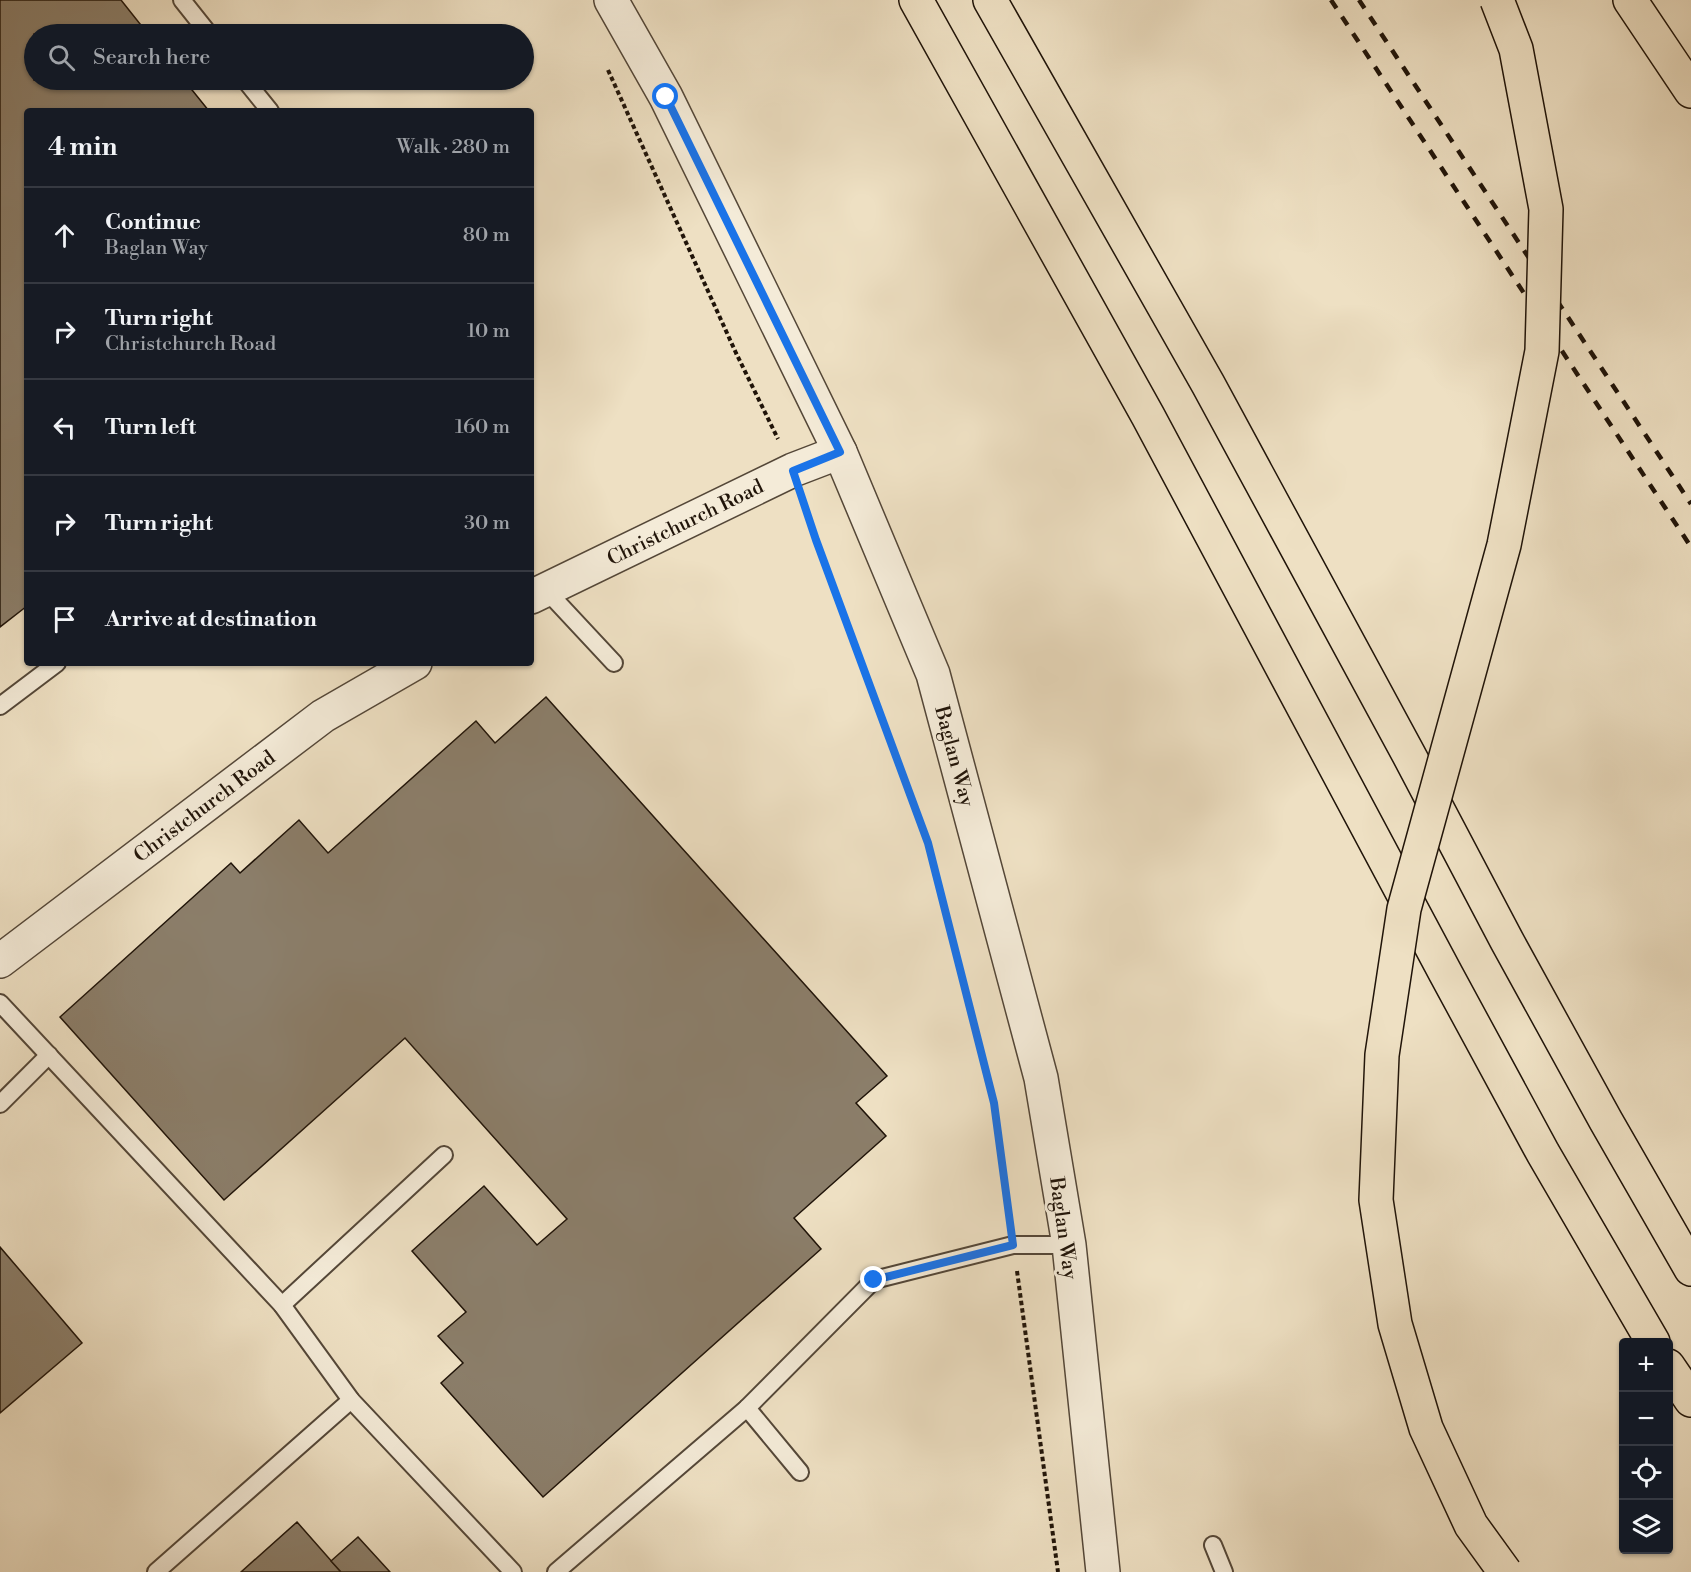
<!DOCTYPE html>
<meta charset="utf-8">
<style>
:root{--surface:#171b24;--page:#20242c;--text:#f1f3f6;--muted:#9ea1a6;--line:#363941}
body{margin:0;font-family:"Libre Bodoni",serif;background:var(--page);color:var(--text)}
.controls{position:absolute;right:18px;bottom:18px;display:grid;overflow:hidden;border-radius:6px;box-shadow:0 2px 4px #0004}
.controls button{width:54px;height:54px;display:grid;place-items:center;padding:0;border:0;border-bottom:2px solid var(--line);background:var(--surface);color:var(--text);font:30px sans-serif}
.stop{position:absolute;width:18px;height:18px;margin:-14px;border:4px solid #1a73e8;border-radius:50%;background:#fff}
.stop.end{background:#1a73e8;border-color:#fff;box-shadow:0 2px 6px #0008}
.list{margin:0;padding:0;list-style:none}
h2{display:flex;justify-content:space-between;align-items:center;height:78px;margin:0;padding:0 24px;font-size:26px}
h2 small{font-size:20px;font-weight:400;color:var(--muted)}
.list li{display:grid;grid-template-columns:39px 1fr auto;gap:18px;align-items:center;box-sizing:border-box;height:96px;padding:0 24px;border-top:2px solid var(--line)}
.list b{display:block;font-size:22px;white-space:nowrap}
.list p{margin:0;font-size:20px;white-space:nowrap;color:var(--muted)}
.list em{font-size:20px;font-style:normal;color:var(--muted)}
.icon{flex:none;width:33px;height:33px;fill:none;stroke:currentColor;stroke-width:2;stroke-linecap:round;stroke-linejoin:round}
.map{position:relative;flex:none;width:1691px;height:1572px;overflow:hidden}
.search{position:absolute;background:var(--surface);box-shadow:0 2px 4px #0004;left:24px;top:24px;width:510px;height:66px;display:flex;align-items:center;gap:15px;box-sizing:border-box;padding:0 21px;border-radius:33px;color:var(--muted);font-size:22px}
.panel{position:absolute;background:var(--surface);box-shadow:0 2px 4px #0004;left:24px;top:108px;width:510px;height:558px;border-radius:6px}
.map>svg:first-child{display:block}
</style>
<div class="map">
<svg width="1691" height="1572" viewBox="0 0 1691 1572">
<rect width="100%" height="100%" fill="#eee0c3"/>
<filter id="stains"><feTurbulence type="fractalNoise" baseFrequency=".00333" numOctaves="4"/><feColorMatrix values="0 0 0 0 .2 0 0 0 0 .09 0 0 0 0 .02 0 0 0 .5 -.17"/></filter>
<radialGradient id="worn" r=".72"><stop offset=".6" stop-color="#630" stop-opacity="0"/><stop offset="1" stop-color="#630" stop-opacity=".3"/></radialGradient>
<g fill="#8b7e6a" stroke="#201409" stroke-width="1.5">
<polygon points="0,0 121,0 148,34 34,34 34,80 184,80 209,111 27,111 27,606 0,627"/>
<polygon points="546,697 887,1076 856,1103 886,1136 794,1218 821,1249 543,1497 441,1383 463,1363 438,1336 466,1312 412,1251 484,1186 537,1245 567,1219 405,1038 224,1200 60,1017 231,863 240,873 299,820 328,853 476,721 495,743"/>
<polygon points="0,1247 82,1343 0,1413"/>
<polygon points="297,1522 341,1572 241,1572"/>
<polygon points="358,1537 390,1572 341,1572 331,1561"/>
</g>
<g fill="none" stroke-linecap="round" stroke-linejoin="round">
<defs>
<g id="service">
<polyline points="182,0 209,34"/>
<polyline points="245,80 270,111"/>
<polyline points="545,589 614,663"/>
<polyline points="0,706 57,663"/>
<polyline points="0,1003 282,1305 351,1400 513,1572"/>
<polyline points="0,1104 49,1055"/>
<polyline points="282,1305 444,1155"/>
<polyline points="747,1408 800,1472"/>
<polyline points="1213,1545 1224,1572"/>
<polyline points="156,1572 351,1400"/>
<polyline points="556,1572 747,1408 874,1280 1013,1245 1069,1245"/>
</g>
<g id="minor">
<polyline points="531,597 793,470 840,452"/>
<polyline points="0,961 323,716 415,663"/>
</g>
<polyline id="tertiary" points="611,0 666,97 840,452 933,674 1041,1078 1069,1245 1103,1572"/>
<g id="motorway">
<polyline points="916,0 1148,416 1446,974 1543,1153 1653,1342"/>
<polyline points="990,0 1208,384 1409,755 1507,941 1606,1121 1691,1269"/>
<polyline points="1630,0 1691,91"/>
<polyline points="1668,1366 1691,1400"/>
</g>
</defs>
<use href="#service" stroke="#544738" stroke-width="20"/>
<use href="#minor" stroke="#544738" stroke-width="36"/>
<use href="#tertiary" stroke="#544738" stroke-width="36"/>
<use href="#motorway" stroke="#201409" stroke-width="36"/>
<g stroke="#201409" stroke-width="4" stroke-dasharray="4.5 3" stroke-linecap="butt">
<polyline points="608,70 736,353 778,439"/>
<polyline points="803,502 816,540 928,843 994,1103 1010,1219"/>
<polyline points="1017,1271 1058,1572"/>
</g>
<use href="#service" stroke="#f4ebd8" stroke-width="16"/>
<use href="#minor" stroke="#f4ebd8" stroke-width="33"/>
<use href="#tertiary" stroke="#f4ebd8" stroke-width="33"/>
<use href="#motorway" stroke="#eee0c3" stroke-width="33"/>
<g stroke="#201409" stroke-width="4.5" stroke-dasharray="10 10" stroke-linecap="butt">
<polyline points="1331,0 1691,547"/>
<polyline points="1359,0 1691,504"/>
</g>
<defs>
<polyline id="motorway-bridge" points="1497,0 1516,49 1546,209 1542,351 1504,545 1404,909 1382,1055 1376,1200 1395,1324 1426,1428 1471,1525 1505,1572"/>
</defs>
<use href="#motorway-bridge" stroke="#201409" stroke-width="36" stroke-linecap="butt"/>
<use href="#motorway-bridge" stroke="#eee0c3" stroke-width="33"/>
</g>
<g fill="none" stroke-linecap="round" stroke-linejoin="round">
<polyline stroke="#1a73e8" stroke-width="8" points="666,97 840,452 793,471 816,540 928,843 994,1103 1013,1245 874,1280"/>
</g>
<g text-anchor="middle" stroke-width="6" stroke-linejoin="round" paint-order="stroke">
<g font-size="20" fill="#201409" stroke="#f4ebd8">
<text transform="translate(685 522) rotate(-26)" y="7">Christchurch Road</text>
<text transform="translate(955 756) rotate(75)" y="7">Baglan Way</text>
<text transform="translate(204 806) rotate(-37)" y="7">Christchurch Road</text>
<text transform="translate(1064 1228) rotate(82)" y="7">Baglan Way</text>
</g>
</g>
<rect width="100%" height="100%" filter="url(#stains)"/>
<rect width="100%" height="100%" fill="url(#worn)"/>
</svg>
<div class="controls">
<button>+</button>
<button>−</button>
<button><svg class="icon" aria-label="locate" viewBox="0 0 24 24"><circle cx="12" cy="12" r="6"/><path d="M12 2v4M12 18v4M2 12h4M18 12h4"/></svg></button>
<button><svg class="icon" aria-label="layers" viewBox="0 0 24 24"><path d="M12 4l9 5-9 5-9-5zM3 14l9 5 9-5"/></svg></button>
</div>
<div class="stop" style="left:666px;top:97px"></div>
<div class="stop end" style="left:874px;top:1280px"></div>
<div class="search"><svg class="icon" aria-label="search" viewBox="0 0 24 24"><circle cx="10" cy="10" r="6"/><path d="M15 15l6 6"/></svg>Search here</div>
<section class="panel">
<h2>4 min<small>Walk · 280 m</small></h2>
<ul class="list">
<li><svg class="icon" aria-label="ahead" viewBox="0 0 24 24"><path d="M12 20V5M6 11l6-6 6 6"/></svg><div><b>Continue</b><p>Baglan Way</p></div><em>80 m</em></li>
<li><svg class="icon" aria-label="right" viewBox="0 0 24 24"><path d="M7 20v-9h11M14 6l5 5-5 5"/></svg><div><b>Turn right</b><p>Christchurch Road</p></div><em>10 m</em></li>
<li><svg class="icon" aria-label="left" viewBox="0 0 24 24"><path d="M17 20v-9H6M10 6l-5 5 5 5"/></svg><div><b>Turn left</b></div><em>160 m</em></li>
<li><svg class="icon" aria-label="right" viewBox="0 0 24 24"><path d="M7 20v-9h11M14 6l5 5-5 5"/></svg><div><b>Turn right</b></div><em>30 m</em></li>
<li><svg class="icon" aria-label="arrive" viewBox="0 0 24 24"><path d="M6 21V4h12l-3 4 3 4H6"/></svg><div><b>Arrive at destination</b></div></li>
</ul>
</section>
</div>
